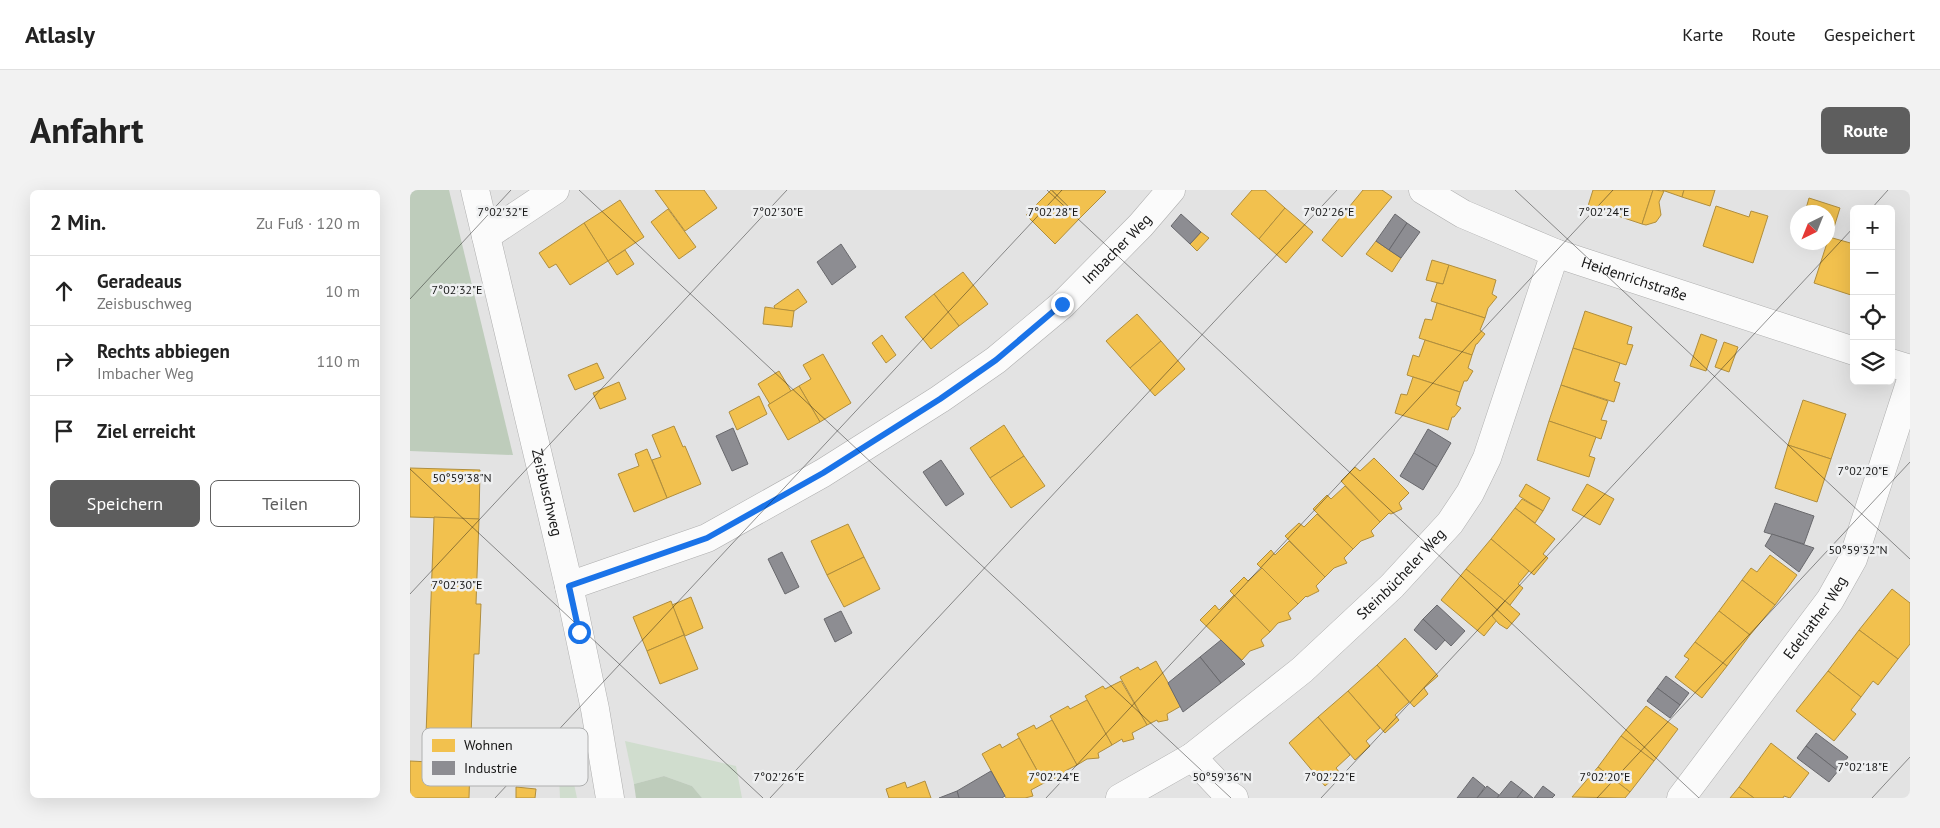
<!DOCTYPE html>
<html lang="de">
<meta charset="utf-8">
<style>
:root{--surface:#fff;--page:#f2f2f2;--text:#222;--muted:#767676;--line:#e0e0e0;--accent:#5e5e5e}
body{margin:0;font-family:"PT Sans",sans-serif;background:var(--page);color:var(--text)}
.controls{position:absolute;right:15px;top:15px;display:grid;overflow:hidden;border-radius:8px;box-shadow:0 5px 20px #0002}
.controls button{width:45px;height:45px;display:grid;place-items:center;padding:0;border:0;border-bottom:1px solid var(--line);background:var(--surface);color:var(--text);font:25px sans-serif}
.compass{position:absolute;left:1380px;top:15px;width:45px;height:45px;border-radius:50%;background:var(--surface);box-shadow:0 5px 20px #0002;rotate:223deg}
.stop{position:absolute;width:15px;height:15px;margin:-11px;border:4px solid #1a73e8;border-radius:50%;background:#fff}
.stop.end{background:#1a73e8;border-color:#fff;box-shadow:0 1px 5px #0008}
.list{margin:0;padding:0;list-style:none}
h2{display:flex;justify-content:space-between;align-items:center;height:65px;margin:0;padding:0 20px;font-size:21px}
h2 small{font-size:16px;font-weight:400;color:var(--muted)}
.list li{display:grid;grid-template-columns:32px 1fr auto;gap:15px;align-items:center;box-sizing:border-box;height:70px;padding:0 20px;border-top:1px solid var(--line)}
.list b{display:block;font-size:19px;white-space:nowrap}
.list p{margin:0;font-size:16px;white-space:nowrap;color:var(--muted)}
.list em{font-size:16px;font-style:normal;color:var(--muted)}
.actions{display:flex;gap:10px;padding:15px 20px}
.actions a{flex:1;padding:11px 0;border:1px solid var(--accent);border-radius:8px;text-align:center;font-size:18px;color:var(--accent)}
.actions .main{background:var(--accent);color:#fff}
.icon{flex:none;width:28px;height:28px;fill:none;stroke:currentColor;stroke-width:2;stroke-linecap:round;stroke-linejoin:round}
.map{position:relative;flex:none;width:1500px;height:608px;overflow:hidden;border-radius:8px}
header{display:flex;align-items:center;gap:30px;box-sizing:border-box;height:70px;padding:0 25px;background:var(--surface);border-bottom:1px solid var(--line)}
header strong{font-size:24px}
nav{display:flex;gap:28px;margin-inline-start:auto;font-size:18px}
.intro{display:flex;align-items:center;justify-content:space-between;box-sizing:border-box;height:120px;padding:0 30px}
h1{margin:0;font-size:35px}
.button{padding:12px 22px;border-radius:8px;background:var(--accent);color:#fff;font-size:18px;font-weight:700}
main{display:flex;gap:30px;padding:0 30px}
aside{flex:1;background:var(--surface);border-radius:8px;box-shadow:0 5px 20px #0002}
.map>svg:first-child{display:block}
</style>
<header>
<strong>Atlasly</strong>
<nav><a>Karte</a><a>Route</a><a>Gespeichert</a></nav>
</header>
<div class="intro"><h1>Anfahrt</h1><a class="button">Route</a></div>
<main>
<aside>
<h2>2 Min.<small>Zu Fuß · 120 m</small></h2>
<ul class="list">
<li><svg class="icon" aria-label="ahead" viewBox="0 0 24 24"><path d="M12 20V5M6 11l6-6 6 6"/></svg><div><b>Geradeaus</b><p>Zeisbuschweg</p></div><em>10 m</em></li>
<li><svg class="icon" aria-label="right" viewBox="0 0 24 24"><path d="M7 20v-9h11M14 6l5 5-5 5"/></svg><div><b>Rechts abbiegen</b><p>Imbacher Weg</p></div><em>110 m</em></li>
<li><svg class="icon" aria-label="arrive" viewBox="0 0 24 24"><path d="M6 21V4h12l-3 4 3 4H6"/></svg><div><b>Ziel erreicht</b></div></li>
</ul>
<div class="actions"><a class="main">Speichern</a><a>Teilen</a></div>
</aside>
<div class="map">
<svg width="1500" height="608" viewBox="0 0 1500 608">
<rect width="100%" height="100%" fill="#e3e3e3"/>
<g fill="#d0ddce">
<polygon points="215,551 326,576 332,608 292,608 282,596 254,586 224,594"/>
<polygon points="156,556 167,608 150,608 149,587"/>
</g>
<g fill="#beccbb">
<polygon points="0,0 39,0 103,265 0,261"/>
<polygon points="254,586 282,596 292,608 226,608 224,594"/>
</g>
<g fill="#f2c14e" stroke="#b08e3d">
<polygon points="245,0 294,0 307,18 275,41"/>
<polygon points="641,0 670,28 645,54 616,25"/>
<polygon points="642,0 694,0 696,2 670,28"/>
<polygon points="842,0 855,0 875,18 849,49 821,24"/>
<polygon points="953,0 972,0 982,7 932,67 912,50"/>
<polygon points="1183,0 1243,0 1232,34 1178,16"/>
<polygon points="1243,0 1254,1 1249,12 1251,25 1246,32 1236,35 1232,34"/>
<polygon points="1252,0 1274,0 1272,7"/>
<polygon points="1274,0 1305,0 1300,16 1272,7"/>
<polygon points="1399,8 1430,18 1421,47 1418,46 1418,22 1395,22"/>
<polygon points="210,10 234,47 198,71 174,33"/>
<polygon points="1306,16 1339,27 1341,21 1358,26 1343,73 1293,56"/>
<polygon points="875,18 903,42 876,73 849,49"/>
<polygon points="258,19 286,57 269,69 241,32"/>
<polygon points="174,33 198,71 160,95 146,74 139,78 129,63"/>
<polygon points="791,42 799,48 787,61 780,54"/>
<polygon points="1419,47 1444,54 1444,106 1404,93"/>
<polygon points="966,51 991,68 982,82 956,64"/>
<polygon points="215,60 224,74 207,85 198,71"/>
<polygon points="1022,70 1039,75 1033,94 1016,90"/>
<polygon points="1039,75 1086,90 1082,104 1087,107 1078,118 1075,128 1021,111 1027,93 1033,94"/>
<polygon points="553,82 578,114 549,136 524,104"/>
<polygon points="388,99 397,112 384,121 365,119 364,116"/>
<polygon points="524,104 549,136 521,159 495,127"/>
<polygon points="1027,113 1075,128 1070,140 1075,144 1067,154 1066,154 1062,165 1009,148 1015,129 1022,130"/>
<polygon points="355,117 384,121 382,137 353,134"/>
<polygon points="1175,121 1222,137 1217,154 1223,155 1216,175 1163,158"/>
<polygon points="727,124 751,151 720,178 696,151"/>
<polygon points="1291,144 1307,150 1296,181 1280,176"/>
<polygon points="472,145 486,165 476,173 462,153"/>
<polygon points="1015,150 1062,165 1058,178 1063,181 1057,191 1054,191 1050,202 997,185 1003,165 1009,167"/>
<polygon points="751,151 775,179 745,206 720,178"/>
<polygon points="1314,152 1328,157 1319,182 1305,177"/>
<polygon points="1163,158 1210,173 1204,191 1210,193 1204,212 1151,195"/>
<polygon points="413,164 441,213 410,232 389,196 401,189 393,175"/>
<polygon points="187,173 194,188 165,200 158,185"/>
<polygon points="369,181 381,201 360,214 348,194"/>
<polygon points="1003,187 1050,202 1046,215 1051,218 1044,227 1042,227 1038,240 985,223 991,204 997,205"/>
<polygon points="209,192 216,209 190,219 183,203"/>
<polygon points="1151,195 1198,211 1191,230 1197,231 1191,249 1139,231"/>
<polygon points="389,196 410,232 378,250 358,215"/>
<polygon points="349,206 357,224 327,240 319,222"/>
<polygon points="1393,210 1436,224 1421,269 1378,255"/>
<polygon points="1139,231 1186,247 1179,266 1185,268 1179,287 1127,270"/>
<polygon points="594,235 614,266 580,288 560,258"/>
<polygon points="264,236 273,257 275,256 291,294 257,308 242,270 251,267 242,245"/>
<polygon points="1378,255 1421,269 1407,312 1365,298"/>
<polygon points="237,259 257,308 224,322 208,284 229,276 225,264"/>
<polygon points="614,266 635,296 601,318 580,288"/>
<polygon points="964,268 999,303 989,313 992,319 981,324 979,323 970,332 931,291 945,277 950,281"/>
<polygon points="0,278 70,280 69,329 0,327"/>
<polygon points="1116,294 1140,308 1133,321 1109,306"/>
<polygon points="1177,294 1204,309 1190,335 1162,320"/>
<polygon points="935,296 970,332 961,341 964,346 951,351 943,359 903,319 917,305 921,309"/>
<polygon points="1112,309 1133,321 1125,333 1105,318"/>
<polygon points="1105,318 1145,349 1133,364 1138,368 1124,385 1081,349"/>
<polygon points="907,324 943,359 934,368 937,373 924,378 915,387 875,346 889,333 894,337"/>
<polygon points="24,327 69,329 66,414 71,414 69,464 64,464 60,574 15,572"/>
<polygon points="438,334 454,367 417,385 401,351"/>
<polygon points="1081,349 1119,381 1108,394 1113,398 1100,415 1056,379"/>
<polygon points="879,351 915,387 906,396 909,401 897,407 896,406 888,414 847,374 861,360 865,365"/>
<polygon points="1360,365 1387,385 1365,415 1332,390 1341,378 1347,382"/>
<polygon points="454,367 470,399 434,417 417,385"/>
<polygon points="852,378 888,414 878,423 881,429 868,433 860,442 820,401 834,387 838,391"/>
<polygon points="1056,379 1095,411 1082,426 1087,430 1074,446 1031,410"/>
<polygon points="1332,390 1365,415 1340,445 1309,421"/>
<polygon points="1482,399 1500,413 1500,454 1488,469 1449,440"/>
<polygon points="824,405 860,442 851,450 854,456 840,461 832,470 790,430 805,415 809,420"/>
<polygon points="281,407 293,438 275,446 262,415"/>
<polygon points="261,411 274,445 237,461 223,427"/>
<polygon points="1095,411 1110,424 1097,439 1089,434 1082,426"/>
<polygon points="1309,421 1340,445 1317,476 1285,452"/>
<polygon points="1449,440 1488,469 1468,495 1463,491 1451,507 1418,481"/>
<polygon points="274,445 288,479 250,494 237,461"/>
<polygon points="995,448 1028,486 1014,498 1018,504 1004,517 967,475"/>
<polygon points="1285,452 1317,476 1292,508 1265,487 1279,469 1274,466"/>
<polygon points="746,471 771,516 757,524 758,530 748,532 747,530 737,535 710,487 728,477 730,480"/>
<polygon points="967,475 999,512 985,525 989,530 975,543 938,501"/>
<polygon points="1418,481 1451,507 1441,520 1446,524 1424,551 1386,521"/>
<polygon points="711,491 737,535 722,543 724,549 713,552 712,549 702,555 675,506 693,496 695,499"/>
<polygon points="938,501 970,538 956,551 960,556 945,570 908,527"/>
<polygon points="677,510 702,555 688,563 689,568 677,569 667,575 640,526 658,516 660,519"/>
<polygon points="1236,516 1268,539 1244,571 1211,546"/>
<polygon points="908,527 940,565 926,578 930,583 915,596 879,553"/>
<polygon points="642,530 667,575 655,581 656,586 645,589 644,588 634,593 607,544 624,535 626,539"/>
<polygon points="1211,546 1244,571 1220,602 1188,577"/>
<polygon points="609,548 634,593 621,600 623,606 615,608 596,608 572,564 590,554 592,558"/>
<polygon points="1361,553 1399,583 1380,608 1374,606 1373,608 1344,608 1329,597"/>
<polygon points="0,571 60,574 59,608 0,608"/>
<polygon points="1188,577 1220,602 1215,608 1162,607"/>
<polygon points="515,591 521,608 479,608 476,599 495,592 497,598"/>
<polygon points="106,597 126,599 125,608 106,608"/>
<polygon points="1329,597 1344,608 1320,608"/>
</g>
<g fill="#8d8d92" stroke="#69696d">
<polygon points="771,24 791,42 780,54 761,36"/>
<polygon points="985,24 997,33 979,60 966,51"/>
<polygon points="997,33 1010,42 991,68 979,60"/>
<polygon points="431,54 446,77 422,95 407,72"/>
<polygon points="323,238 338,274 322,281 306,246"/>
<polygon points="1018,239 1041,253 1027,277 1004,263"/>
<polygon points="1004,263 1027,277 1013,300 990,286"/>
<polygon points="531,270 554,304 536,316 513,282"/>
<polygon points="1365,313 1404,326 1394,354 1354,342"/>
<polygon points="1362,344 1404,358 1389,382 1355,356"/>
<polygon points="372,362 389,397 375,404 358,369"/>
<polygon points="1027,415 1055,441 1041,456 1013,429"/>
<polygon points="431,421 442,443 425,452 414,429"/>
<polygon points="1013,429 1035,450 1026,460 1004,440"/>
<polygon points="811,450 835,474 811,493 790,467"/>
<polygon points="790,467 811,493 773,522 758,493"/>
<polygon points="1256,486 1279,503 1270,515 1247,498"/>
<polygon points="1247,498 1270,515 1260,528 1237,511"/>
<polygon points="1406,543 1438,567 1428,581 1396,556"/>
<polygon points="1396,556 1428,581 1419,592 1387,568"/>
<polygon points="581,581 595,606 592,608 549,608 547,601"/>
<polygon points="1063,587 1075,597 1067,608 1047,608"/>
<polygon points="1101,591 1113,600 1107,608 1087,608"/>
<polygon points="1077,596 1089,605 1087,608 1067,608"/>
<polygon points="1133,596 1145,605 1142,608 1124,608"/>
<polygon points="1113,600 1123,608 1107,608"/>
<polygon points="547,601 549,608 529,608"/>
</g>
<g fill="none" stroke-linecap="round" stroke-linejoin="round">
<defs>
<g id="minor">
<path id="s1" d="M1013,0L1053,24L1145,63L1444,161"/>
<polyline points="76,46 145,0"/>
<polyline points="1481,173 1500,179"/>
<path id="s2" d="M159,396L297,348L413,283L530,209L586,170L653,114L731,35L761,0"/>
<polyline points="782,567 815,602 824,608"/>
<path id="s3" d="M710,608L782,567L892,480L982,396L1040,333L1060,303L1077,268L1145,63"/>
<path id="s4" d="M1271,608L1420,410L1443,369L1500,193"/>
</g>
<g id="tertiary">
<path id="s5" d="M65,0L159,396L185,519L200,608"/>
</g>
</defs>
<use href="#minor" stroke="#aeaeae" stroke-width="29"/>
<use href="#tertiary" stroke="#aeaeae" stroke-width="29"/>
<use href="#minor" stroke="#fbfbfb" stroke-width="28"/>
<use href="#tertiary" stroke="#fbfbfb" stroke-width="28"/>
</g>
<g fill="none" stroke-linecap="round" stroke-linejoin="round">
<polyline stroke="#1a73e8" stroke-width="6" points="169,442 159,396 297,348 413,283 530,209 586,170 652,114"/>
</g>
<path fill="none" stroke="#161616" stroke-width="1" stroke-opacity="0.45" d="M169,0L821,608M637,0L1289,608M1105,0L1500,369M1461,19L1478,0M0,109L101,0M0,279L353,608M0,404L377,0M85,608L652,0M360,608L927,0M636,608L1203,0M911,608L1444,37M1187,608L1500,272M1462,608L1500,567"/>
<g text-anchor="middle" stroke-width="5" stroke-linejoin="round" paint-order="stroke">
<g font-size="15" fill="#161616" stroke="#eff0f1">
<text dy="5" stroke="none"><textPath href="#s2" startOffset="650">Imbacher Weg</textPath></text>
<text dy="5" stroke="none"><textPath href="#s1" startOffset="230">Heidenrichstraße</textPath></text>
<text dy="5" stroke="none"><textPath href="#s5" startOffset="311">Zeisbuschweg</textPath></text>
<text dy="5" stroke="none"><textPath href="#s3" startOffset="361">Steinbücheler Weg</textPath></text>
<text dy="5" stroke="none"><textPath href="#s4" startOffset="225">Edelrather Weg</textPath></text>
</g>
</g>
<rect x="12" y="538" width="166" height="58" rx="8" fill="#eff0f1" stroke="#aeafaf" stroke-width="1"/>
<rect x="22" y="549" width="23" height="13" fill="#f2c14e"/>
<rect x="22" y="571" width="23" height="14" fill="#8d8d92"/>
<g font-size="14" fill="#161616">
<text x="54" y="560">Wohnen</text>
<text x="54" y="583">Industrie</text>
</g>
<g font-size="12" text-anchor="middle" fill="#161616" stroke="#eff0f1" stroke-width="5" stroke-linejoin="round" paint-order="stroke">
<text x="93" y="26">7°02'32"E</text>
<text x="368" y="26">7°02'30"E</text>
<text x="643" y="26">7°02'28"E</text>
<text x="919" y="26">7°02'26"E</text>
<text x="1194" y="26">7°02'24"E</text>
<text x="47" y="104">7°02'32"E</text>
<text x="1453" y="285">7°02'20"E</text>
<text x="52" y="292">50°59'38"N</text>
<text x="1448" y="364">50°59'32"N</text>
<text x="47" y="399">7°02'30"E</text>
<text x="1453" y="581">7°02'18"E</text>
<text x="369" y="591">7°02'26"E</text>
<text x="644" y="591">7°02'24"E</text>
<text x="920" y="591">7°02'22"E</text>
<text x="1195" y="591">7°02'20"E</text>
<text x="812" y="591">50°59'36"N</text>
</g>
</svg>
<div class="controls">
<button>+</button>
<button>−</button>
<button><svg class="icon" aria-label="locate" viewBox="0 0 24 24"><circle cx="12" cy="12" r="6"/><path d="M12 2v4M12 18v4M2 12h4M18 12h4"/></svg></button>
<button><svg class="icon" aria-label="layers" viewBox="0 0 24 24"><path d="M12 4l9 5-9 5-9-5zM3 14l9 5 9-5"/></svg></button>
</div>
<svg class="compass" viewBox="-18 -18 36 36"><path d="M0-13l5 13h-10z" fill="#e53935"/><path d="M0 13l5-13h-10z" fill="#767676"/></svg>
<div class="stop" style="left:169px;top:442px"></div>
<div class="stop end" style="left:652px;top:114px"></div>
</div>
</main>
